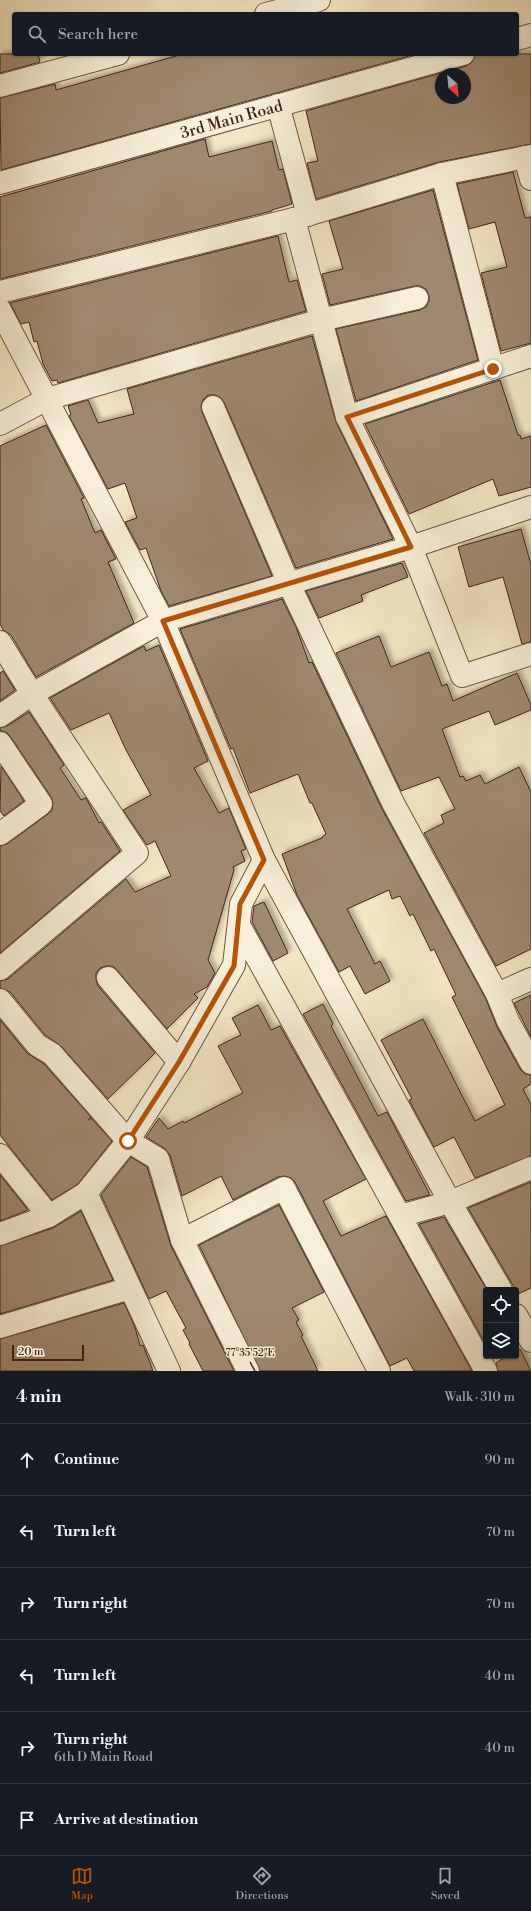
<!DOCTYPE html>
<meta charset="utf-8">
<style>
:root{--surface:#171b24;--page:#20242c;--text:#f1f3f6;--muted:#9ea1a6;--line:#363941;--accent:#b45309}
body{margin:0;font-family:"Libre Bodoni",serif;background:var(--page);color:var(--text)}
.controls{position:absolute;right:12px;bottom:12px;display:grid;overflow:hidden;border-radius:4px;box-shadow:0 1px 3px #0004}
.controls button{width:36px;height:36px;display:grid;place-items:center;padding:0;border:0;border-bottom:1px solid var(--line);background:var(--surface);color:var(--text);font:20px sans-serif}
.compass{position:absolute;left:435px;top:68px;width:36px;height:36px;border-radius:50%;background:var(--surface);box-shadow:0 1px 3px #0004;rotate:153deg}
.scale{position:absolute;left:12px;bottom:10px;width:72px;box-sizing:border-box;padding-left:4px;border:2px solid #432516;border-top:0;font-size:11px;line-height:14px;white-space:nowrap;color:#432516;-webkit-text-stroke:3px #f7efd9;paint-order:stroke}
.stop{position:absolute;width:12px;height:12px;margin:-9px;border:3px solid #b45309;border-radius:50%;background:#fff}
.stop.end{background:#b45309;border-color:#fff;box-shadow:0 1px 4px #0008}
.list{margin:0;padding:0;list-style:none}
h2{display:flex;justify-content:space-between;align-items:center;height:52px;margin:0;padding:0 16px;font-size:17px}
h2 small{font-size:13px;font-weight:400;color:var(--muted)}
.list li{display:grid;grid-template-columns:26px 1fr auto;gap:12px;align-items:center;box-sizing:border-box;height:72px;padding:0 16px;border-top:1px solid var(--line)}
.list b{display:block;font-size:15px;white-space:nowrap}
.list p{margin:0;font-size:13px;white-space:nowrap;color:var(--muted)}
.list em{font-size:13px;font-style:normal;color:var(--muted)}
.icon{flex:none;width:22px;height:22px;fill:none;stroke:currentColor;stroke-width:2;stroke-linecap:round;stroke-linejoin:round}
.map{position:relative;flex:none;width:531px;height:1371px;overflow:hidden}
.search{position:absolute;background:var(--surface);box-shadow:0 1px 3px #0004;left:12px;right:12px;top:12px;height:44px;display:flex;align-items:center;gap:10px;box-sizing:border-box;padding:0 14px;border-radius:4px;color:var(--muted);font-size:15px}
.sheet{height:484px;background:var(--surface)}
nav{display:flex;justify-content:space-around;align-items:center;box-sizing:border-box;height:56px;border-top:1px solid var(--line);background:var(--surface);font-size:11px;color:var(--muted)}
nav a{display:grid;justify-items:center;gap:2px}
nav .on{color:var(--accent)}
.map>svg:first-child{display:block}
</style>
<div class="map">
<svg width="531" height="1371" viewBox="0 0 531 1371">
<defs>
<filter id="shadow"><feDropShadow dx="3.5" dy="-3.5" stdDeviation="2" flood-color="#0004"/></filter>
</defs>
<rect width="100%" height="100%" fill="#f3e6c5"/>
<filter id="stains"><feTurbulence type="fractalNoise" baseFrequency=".005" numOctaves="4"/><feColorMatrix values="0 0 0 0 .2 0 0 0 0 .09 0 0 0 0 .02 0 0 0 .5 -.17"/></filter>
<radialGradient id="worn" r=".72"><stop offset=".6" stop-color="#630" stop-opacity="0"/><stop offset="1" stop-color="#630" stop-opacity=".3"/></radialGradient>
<g fill="#9f8971" stroke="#432516" fill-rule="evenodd" filter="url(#shadow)">
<polygon points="0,54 38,54 40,62 0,73"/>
<polygon points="183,54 416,54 1,170 0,98 55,84 56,90"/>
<path d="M475,54H531V144L439,162L316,199L307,163L318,161L306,111L466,66L472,62ZM441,74H465V98H441Z"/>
<polygon points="205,139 209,157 272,141 279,170 283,169 292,204 272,210 272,211 0,279 0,197"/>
<polygon points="513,172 525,218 531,217 531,343 501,351 481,273 507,267 495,222 469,229 457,184"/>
<polygon points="433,190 478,360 356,401 336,329 420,310 426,307 429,301 429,296 426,289 420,286 415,286 330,305 322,274 343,269 329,221"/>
<polygon points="278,236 289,282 297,280 306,311 58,383 57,380 52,381 43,364 37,341 34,342 29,322 21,324 10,303"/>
<polygon points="312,336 336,422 393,539 296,568 224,402 220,397 215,395 208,395 203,400 201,406 202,412 272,576 169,606 161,591 146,548 140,550 125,522 137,518 125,483 108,489 69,416 71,415 68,406 88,400 98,423 134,414 127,389"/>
<polygon points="500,380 518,435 520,435 521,439 531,436 531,487 499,496 493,479 409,514 365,424"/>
<polygon points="46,425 84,498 81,499 95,533 101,530 116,559 108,562 134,623 36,677 11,635 3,630 0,624 0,446"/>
<polygon points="521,529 531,565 531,642 522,644 503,577 469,587 458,547"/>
<polygon points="402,563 408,577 361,595 363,601 319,618 306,591"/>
<polygon points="282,599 296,627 309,663 312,662 382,809 486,999 497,1027 520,1069 525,1074 531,1075 531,1084 523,1089 531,1105 531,1156 475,1178 454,1137 434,1147 409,1100 412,1099 381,1040 423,1019 475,1121 505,1105 452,997 456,995 434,949 431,951 413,914 410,916 400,896 392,899 389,890 347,909 375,964 380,961 390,981 365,994 350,966 339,972 297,895 282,854 322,838 322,837 326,834 312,803 310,803 298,774 250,793 233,748 231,749 180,629"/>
<polygon points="379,636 391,667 429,652 442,686 447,684 453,701 517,673 531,705 531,710 495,725 489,711 442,729 460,777 463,776 466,781 480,775 485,784 519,767 531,792 531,949 496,966 424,833 444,823 441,815 455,809 439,777 401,791 336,653"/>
<polygon points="159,645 208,761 194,768 219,813 229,808 246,849 241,851 245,861 233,867 234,870 208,960 215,973 207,987 194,994 198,998 167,1029 117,970 113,966 106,966 100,968 96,973 96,980 98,986 155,1053 108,1099 61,1046 45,1035 10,992 0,988 0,981 8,979 126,879 135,892 171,876 155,841 147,845 123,810 151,795 126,750 109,713 71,730 50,698 144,646 146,651"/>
<polygon points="3,671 15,690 0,701 0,673"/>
<polygon points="29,712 64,765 60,768 81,800 86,798 99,823 101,822 120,851 0,953 0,846 7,844 48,814 52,810 53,803 51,797 10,736 6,732 0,731 0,728 7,726"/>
<polygon points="1,766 24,801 4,816 0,811"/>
<polygon points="264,902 288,953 273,961 252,922 254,906"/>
<polygon points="531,995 531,1037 514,1003"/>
<polygon points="323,1004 333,1024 331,1026 378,1116 387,1112 430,1195 406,1201 303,1014"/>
<polygon points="258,1005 271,1030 280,1026 366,1179 323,1201 341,1236 386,1216 472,1371 414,1371 407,1358 390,1366 295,1182 291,1178 285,1176 278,1177 233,1200 221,1176 182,1196 170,1155 164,1148 146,1137 159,1118 168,1129 183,1121 184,1123 243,1093 218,1046 241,1035 232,1018"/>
<polygon points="0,1020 27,1053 44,1064 91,1117 88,1120 91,1118 112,1141 78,1184 52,1200 0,1135"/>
<polygon points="131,1157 147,1167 171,1246 234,1371 203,1371 189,1344 190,1343 183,1330 186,1328 166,1291 149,1299 101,1195"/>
<polygon points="0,1175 28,1210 0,1221"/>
<polygon points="531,1182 531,1288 518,1294 468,1208"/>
<polygon points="279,1205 324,1292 292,1308 299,1320 296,1322 303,1335 301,1336 318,1371 260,1371 199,1245"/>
<polygon points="81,1211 113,1280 0,1314 0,1246 53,1228"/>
<polygon points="444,1217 487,1290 486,1345 419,1224"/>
<polygon points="124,1303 135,1327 140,1346 143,1345 153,1371 0,1371 0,1339"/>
<polygon points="520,1349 531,1371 498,1371 496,1363 507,1356 516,1356 516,1351"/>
</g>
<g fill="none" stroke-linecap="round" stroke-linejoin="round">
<defs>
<g id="minor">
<polyline points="266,14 319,0"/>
<polyline points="517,39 531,35"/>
<polyline points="0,86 118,54"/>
<polyline points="278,105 308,215"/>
<polyline points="525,157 531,179"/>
<polyline points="442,174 493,369"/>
<path id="s1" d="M0,183L463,54"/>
<polyline points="294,219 347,417 411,547 462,676 531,654"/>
<polyline points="0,292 294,219 442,174 531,156"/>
<polyline points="0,310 163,621 264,860 450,1202 501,1290"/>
<polyline points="213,407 289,584 393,803 497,994 508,1021 531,1063"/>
<polyline points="347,417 531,356"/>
<polyline points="0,424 47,399 321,320 417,298"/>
<polyline points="0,642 32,694 137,853 0,969"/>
<polyline points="0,716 32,694 163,621 411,547 531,507"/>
<polyline points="0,743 41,804 0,834"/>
<polyline points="239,925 400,1216 450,1202 531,1168"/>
<polyline points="108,978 179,1062"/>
<polyline points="497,994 531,979"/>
<polyline points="0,1000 37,1045 52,1054 128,1141 158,1159 182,1240 248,1371"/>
<polyline points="0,1155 49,1216 86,1193"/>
<polyline points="400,1216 486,1371"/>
<polyline points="0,1234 49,1216"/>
<polyline points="182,1240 284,1188 379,1371"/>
<polyline points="516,1315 531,1341"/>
<polyline points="0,1327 130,1288"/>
<polyline points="169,1371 86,1193 128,1141 179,1062 234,965 241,904 264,860"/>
</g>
</defs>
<use href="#minor" stroke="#6f5542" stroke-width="24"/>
<use href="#minor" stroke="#f7efd9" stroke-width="22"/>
</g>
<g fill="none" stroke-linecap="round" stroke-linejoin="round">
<polyline stroke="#b45309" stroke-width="5" points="128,1141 179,1062 234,966 240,904 264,860 163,621 411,547 347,417 493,369"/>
</g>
<path fill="none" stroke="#432516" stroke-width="1.5" d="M250,1362L255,1371"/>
<g text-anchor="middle" stroke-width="3" stroke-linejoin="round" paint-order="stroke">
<g font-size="16" fill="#432516" stroke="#f7efd9">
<text dy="6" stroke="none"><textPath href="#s1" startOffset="240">3rd Main Road</textPath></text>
</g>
</g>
<g font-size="10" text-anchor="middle" fill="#432516" stroke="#f7efd9" stroke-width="3" stroke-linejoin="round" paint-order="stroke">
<text x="250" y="1356">77°35'52"E</text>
</g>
<rect width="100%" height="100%" filter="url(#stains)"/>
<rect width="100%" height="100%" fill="url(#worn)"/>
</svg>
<div class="controls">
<button><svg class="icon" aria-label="locate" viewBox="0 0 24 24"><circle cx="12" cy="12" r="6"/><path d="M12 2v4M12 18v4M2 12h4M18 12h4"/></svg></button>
<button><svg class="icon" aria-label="layers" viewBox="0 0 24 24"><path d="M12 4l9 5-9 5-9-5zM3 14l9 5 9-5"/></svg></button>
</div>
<svg class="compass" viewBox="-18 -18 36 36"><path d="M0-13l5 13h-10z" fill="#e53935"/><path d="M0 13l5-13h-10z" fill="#9ea1a6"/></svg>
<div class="scale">20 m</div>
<div class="stop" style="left:128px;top:1141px"></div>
<div class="stop end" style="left:493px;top:369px"></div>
<div class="search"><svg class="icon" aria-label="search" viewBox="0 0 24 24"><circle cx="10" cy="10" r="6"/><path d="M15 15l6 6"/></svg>Search here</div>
</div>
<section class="sheet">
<h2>4 min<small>Walk · 310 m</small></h2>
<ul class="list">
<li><svg class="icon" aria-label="ahead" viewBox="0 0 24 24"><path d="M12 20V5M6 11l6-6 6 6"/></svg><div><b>Continue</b></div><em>90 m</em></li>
<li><svg class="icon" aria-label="left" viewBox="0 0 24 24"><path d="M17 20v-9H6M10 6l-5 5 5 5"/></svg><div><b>Turn left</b></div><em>70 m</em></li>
<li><svg class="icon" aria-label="right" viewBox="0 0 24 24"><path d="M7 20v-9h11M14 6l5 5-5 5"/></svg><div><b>Turn right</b></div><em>70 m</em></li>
<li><svg class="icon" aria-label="left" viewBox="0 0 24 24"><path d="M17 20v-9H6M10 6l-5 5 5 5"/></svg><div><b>Turn left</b></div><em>40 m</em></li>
<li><svg class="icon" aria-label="right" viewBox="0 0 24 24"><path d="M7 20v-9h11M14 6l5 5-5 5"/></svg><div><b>Turn right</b><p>6th D Main Road</p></div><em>40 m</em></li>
<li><svg class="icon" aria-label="arrive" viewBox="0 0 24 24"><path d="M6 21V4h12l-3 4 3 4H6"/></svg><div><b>Arrive at destination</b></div></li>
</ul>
</section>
<nav>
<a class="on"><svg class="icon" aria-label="map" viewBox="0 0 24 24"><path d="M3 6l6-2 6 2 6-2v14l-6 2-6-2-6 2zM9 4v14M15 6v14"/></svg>Map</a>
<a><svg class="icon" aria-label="directions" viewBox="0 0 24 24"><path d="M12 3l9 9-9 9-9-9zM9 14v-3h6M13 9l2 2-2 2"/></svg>Directions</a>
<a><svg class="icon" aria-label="saved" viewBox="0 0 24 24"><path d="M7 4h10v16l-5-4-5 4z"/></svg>Saved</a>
</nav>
